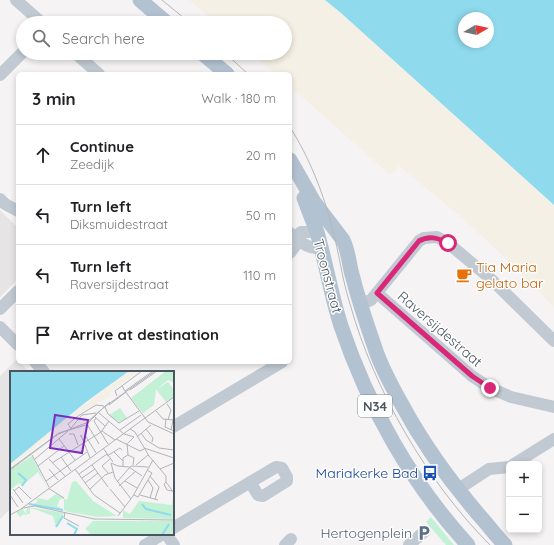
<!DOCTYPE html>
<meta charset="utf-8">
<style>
:root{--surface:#fff;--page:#f2f2f2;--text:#202124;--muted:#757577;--line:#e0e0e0}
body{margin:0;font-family:Quicksand,sans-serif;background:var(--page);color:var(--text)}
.controls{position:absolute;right:12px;bottom:12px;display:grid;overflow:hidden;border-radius:6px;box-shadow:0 2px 6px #0003}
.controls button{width:36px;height:36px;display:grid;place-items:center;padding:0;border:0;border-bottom:1px solid var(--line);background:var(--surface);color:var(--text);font:20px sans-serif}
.compass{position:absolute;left:458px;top:12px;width:36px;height:36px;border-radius:50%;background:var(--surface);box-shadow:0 2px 6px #0003;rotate:81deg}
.stop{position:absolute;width:12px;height:12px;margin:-9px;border:3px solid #db2777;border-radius:50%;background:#fff}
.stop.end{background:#db2777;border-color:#fff;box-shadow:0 1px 4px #0008}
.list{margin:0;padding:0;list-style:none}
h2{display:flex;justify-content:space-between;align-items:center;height:52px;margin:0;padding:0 16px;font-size:17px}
h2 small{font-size:13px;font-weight:400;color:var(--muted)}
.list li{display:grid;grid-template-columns:26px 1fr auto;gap:12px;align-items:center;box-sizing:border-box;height:60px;padding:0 16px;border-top:1px solid var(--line)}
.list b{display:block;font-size:15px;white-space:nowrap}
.list p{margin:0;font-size:13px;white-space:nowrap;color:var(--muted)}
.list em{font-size:13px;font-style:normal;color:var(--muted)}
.icon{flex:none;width:22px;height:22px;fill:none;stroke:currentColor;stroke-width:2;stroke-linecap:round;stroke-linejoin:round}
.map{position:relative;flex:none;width:554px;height:545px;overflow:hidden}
.search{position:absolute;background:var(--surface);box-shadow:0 2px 6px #0003;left:16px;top:16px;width:276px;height:44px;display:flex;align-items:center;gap:10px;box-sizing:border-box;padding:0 14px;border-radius:22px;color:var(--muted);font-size:15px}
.panel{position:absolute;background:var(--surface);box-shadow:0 2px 6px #0003;left:16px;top:72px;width:276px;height:292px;border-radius:6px}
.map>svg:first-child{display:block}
</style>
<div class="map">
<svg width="554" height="545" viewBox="0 0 554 545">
<rect width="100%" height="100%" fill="#f5f3f3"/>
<g fill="#e6e4e5">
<polygon points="0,210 18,228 18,279 0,297"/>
<polygon points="17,359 18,362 20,362 29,372 11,372 11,508 0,519 0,376"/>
</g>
<polygon fill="#c3f1d5" points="431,517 454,545 446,545 426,522"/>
<polygon fill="#f5f0e5" points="189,0 325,0 341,13 554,205 554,307 498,251 460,216 399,166 390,175 290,86 290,74 276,74 251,53 285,53 285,23 216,23"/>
<path fill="#90daee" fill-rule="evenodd" d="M325,0H554V205L341,13ZM464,18H488V42H464Z"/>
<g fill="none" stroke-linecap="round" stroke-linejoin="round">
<g stroke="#c1cad2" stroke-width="12">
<polyline points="16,0 42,23"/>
<polyline points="75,53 99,74"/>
<polyline points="0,75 23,52"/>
<polyline points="0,199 5,204 18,211"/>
<path d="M290,233C299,240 308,250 320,248"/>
<polyline points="295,237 301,232 316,232"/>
<polyline points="290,253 296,245 298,240"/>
<polyline points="377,293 472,376 490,388 511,397 554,407"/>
<polyline points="360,304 371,300 419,241 424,238 437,237 448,243 492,280 554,341"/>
<polyline points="0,309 18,291"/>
<polyline points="0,327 18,345"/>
<polyline points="35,362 44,372"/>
<polyline points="173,427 282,362"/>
<polyline points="514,464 554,439"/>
<polyline points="457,490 489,469 509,467"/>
<polyline points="173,528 276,467 282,468 287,477 287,481 263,496 258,495 250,482"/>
<polyline points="166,534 174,545"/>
<polyline points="145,545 163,534"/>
<polyline points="285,545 291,539"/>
<polyline points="409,545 425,531"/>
</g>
<g stroke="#b3c2d1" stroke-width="15">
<polyline points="140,0 167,23"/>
<polyline points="202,53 227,74"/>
<path d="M290,160L314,202L343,240C349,252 349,266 353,278C359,302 367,325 375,348C381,367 391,385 401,403C423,444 449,480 479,515C488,525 496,536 505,545"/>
<path d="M304,198C308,209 313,221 317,232C326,263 331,295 341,326C368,406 411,483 468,545"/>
</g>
<g stroke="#b5b8bd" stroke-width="1">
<polyline points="162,0 190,23"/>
<polyline points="225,53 248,74"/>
<path d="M290,127C309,157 323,192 332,227C339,252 342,279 350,304C374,390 427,482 490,545"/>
</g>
</g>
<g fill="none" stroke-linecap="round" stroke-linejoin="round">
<path stroke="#db2777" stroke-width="5" d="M448,243C438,238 429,235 419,241L377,293L472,376L490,388"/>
</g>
<defs>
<symbol id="cafe-bare" viewBox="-9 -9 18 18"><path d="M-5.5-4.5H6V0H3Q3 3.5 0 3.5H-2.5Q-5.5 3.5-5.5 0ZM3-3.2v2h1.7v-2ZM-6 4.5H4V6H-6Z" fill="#e8710a" stroke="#fff" stroke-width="2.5" paint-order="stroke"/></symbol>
<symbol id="bus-bare" viewBox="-9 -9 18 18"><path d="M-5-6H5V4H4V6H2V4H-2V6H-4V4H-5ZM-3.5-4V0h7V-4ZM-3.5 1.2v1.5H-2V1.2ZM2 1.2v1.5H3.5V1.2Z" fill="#1a4fb4" stroke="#fff" stroke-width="2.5" paint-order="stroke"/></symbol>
<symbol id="parking-bare" viewBox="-9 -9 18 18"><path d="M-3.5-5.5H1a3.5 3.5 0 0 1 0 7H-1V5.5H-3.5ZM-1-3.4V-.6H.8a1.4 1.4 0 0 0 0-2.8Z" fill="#5c6f8a" stroke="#fff" stroke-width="2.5" paint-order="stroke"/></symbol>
</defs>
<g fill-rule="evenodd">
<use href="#cafe-bare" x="453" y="264" width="22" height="22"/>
<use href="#bus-bare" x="419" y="462" width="22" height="22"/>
<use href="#parking-bare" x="413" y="522" width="22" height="22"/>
</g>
<g text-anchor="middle" stroke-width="3" stroke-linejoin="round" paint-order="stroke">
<rect fill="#fff" stroke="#808990" stroke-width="1" x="358" y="395" width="34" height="22" rx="3"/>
<g font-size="13" font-weight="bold" fill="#4a5661">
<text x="375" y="411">N34</text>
</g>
<g font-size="14" fill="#c56008" stroke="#fff" text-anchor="start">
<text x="476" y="272">Tia Maria<tspan x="476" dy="16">gelato bar</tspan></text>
</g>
<g font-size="14" fill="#4a5661" stroke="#fff">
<text transform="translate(328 276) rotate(75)" y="5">Troonstraat</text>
<text transform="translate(440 329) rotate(41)" y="5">Raversijdestraat</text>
</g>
<g font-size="14" fill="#164399" stroke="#fff" text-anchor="end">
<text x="418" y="478">Mariakerke Bad</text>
</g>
<g font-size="14" fill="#4e5e75" stroke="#fff" text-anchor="end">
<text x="412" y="538">Hertogenplein</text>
</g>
</g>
<g transform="translate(10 371)">
<rect width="164" height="164" fill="#f5f3f3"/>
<path d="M156,0H164V12L158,9L147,18L158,11L164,19V26L156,31L146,18L144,34L133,42L121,27ZM110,37L117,47L109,51L99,44ZM22,85L37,116L35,118L37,116L28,101L12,115L9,112L0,119V99ZM66,110L83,130L107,145L88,146L59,141L84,147L112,148L85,147L54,140H57L54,139V128H50L47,135L53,138L24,133L28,130L25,127L38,129L46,123L57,129L62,111ZM163,125L164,148L113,147V139L120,143L129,130L162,134ZM17,137H25L54,142L46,156L43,145L24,138L20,137V143H16L17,145L14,143L10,146L6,141L13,138L16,143ZM83,150H164V164H74L80,162L75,158Z" fill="#c3f1d5"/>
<path d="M119,0H129L100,21V25L68,43L0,96V93L17,78Z" fill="#f5f0e5"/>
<path d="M0,0H119L76,31L0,93Z" fill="#90daee"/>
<path fill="none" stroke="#90daee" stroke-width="2" d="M8,102L16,109L12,115M19,133L53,139M132,133L136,138L161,144M57,152L67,158L64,164M46,156L53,145M152,164L159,153"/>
<path fill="none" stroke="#b1b4b9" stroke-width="1" d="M112,15L115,20L143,0M120,19L147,0M115,20L138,51L164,63M107,25L105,20L132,0M157,33L161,39L158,49M99,34L116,21M95,36L98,43L109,52L129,40M146,40L153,48L164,49M89,42L114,63L124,66L118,72M85,46L95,55M86,47L84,50L98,73M135,47L164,26M156,48L155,56L164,60M77,53L89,73M61,57L72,44L86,42M61,58L58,53L68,45L86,34L94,35M120,58L125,61L139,85L156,105V111L164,122M136,58L143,67L142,71M110,59L131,44M161,59L164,44M92,60L105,69M131,62L136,69L149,77L164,79M59,63H64L68,74M75,64L86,82M71,66V64L80,87M127,66L141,54M49,68L65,89M106,68L130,80L134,78M117,72L118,84M93,77L103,91M134,77L164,87M104,81L113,90M22,84L39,116M97,85L110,77L112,79M51,86L61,100M25,88L58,60M39,88L55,105M42,92L91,61L99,50M82,94L98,116M126,94L138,84M28,95L54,75M108,95L101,92L105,107L121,128M108,95L119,96L132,105M113,95V87L118,84L124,87L123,94M0,98L49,62L76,54L93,37L145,0M39,98L48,109M65,98L84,124L110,142M150,98L164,92M0,99L48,63L76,52L100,31M98,102L92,95L100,88M69,103L97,83M140,105L149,116L145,128M72,107L85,98M138,109L143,117L140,127M36,110L77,81M115,110L127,117M107,111L121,95L138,96M156,111L154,113L157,119L162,120M75,112L88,102M109,115L126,100M38,117L54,127M3,118L13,132M80,118L95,104L103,101M100,118L115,136M4,120L9,116L21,128M0,124L8,136M124,124L128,126L142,102L137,99M130,124L148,129M11,138L135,47M55,141L54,147L69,155M0,144L13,137L25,135L84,148L164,149M108,145L123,125L143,89"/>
<path fill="#7b2cbf" fill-opacity="0.15" stroke="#7b2cbf" stroke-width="2" d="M45,44L78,49L72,82L40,77Z"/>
<rect width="164" height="164" fill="none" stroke="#4a5661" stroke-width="2"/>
</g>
</svg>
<div class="controls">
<button>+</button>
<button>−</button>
</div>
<svg class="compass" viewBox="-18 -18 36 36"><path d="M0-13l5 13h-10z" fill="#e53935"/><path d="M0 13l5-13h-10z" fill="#757577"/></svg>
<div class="stop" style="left:448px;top:243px"></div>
<div class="stop end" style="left:490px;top:388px"></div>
<div class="search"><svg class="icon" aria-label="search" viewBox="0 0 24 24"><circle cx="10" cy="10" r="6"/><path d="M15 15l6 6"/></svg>Search here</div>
<section class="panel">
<h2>3 min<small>Walk · 180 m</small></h2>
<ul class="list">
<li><svg class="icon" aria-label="ahead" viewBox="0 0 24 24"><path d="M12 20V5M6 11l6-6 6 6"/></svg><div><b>Continue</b><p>Zeedijk</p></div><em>20 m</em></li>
<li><svg class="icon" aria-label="left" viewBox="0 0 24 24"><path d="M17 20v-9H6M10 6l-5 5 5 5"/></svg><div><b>Turn left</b><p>Diksmuidestraat</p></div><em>50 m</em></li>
<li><svg class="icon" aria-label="left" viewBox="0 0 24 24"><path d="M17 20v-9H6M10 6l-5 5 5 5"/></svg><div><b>Turn left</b><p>Raversijdestraat</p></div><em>110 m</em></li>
<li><svg class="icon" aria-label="arrive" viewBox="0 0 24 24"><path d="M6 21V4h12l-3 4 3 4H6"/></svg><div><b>Arrive at destination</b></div></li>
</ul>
</section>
</div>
